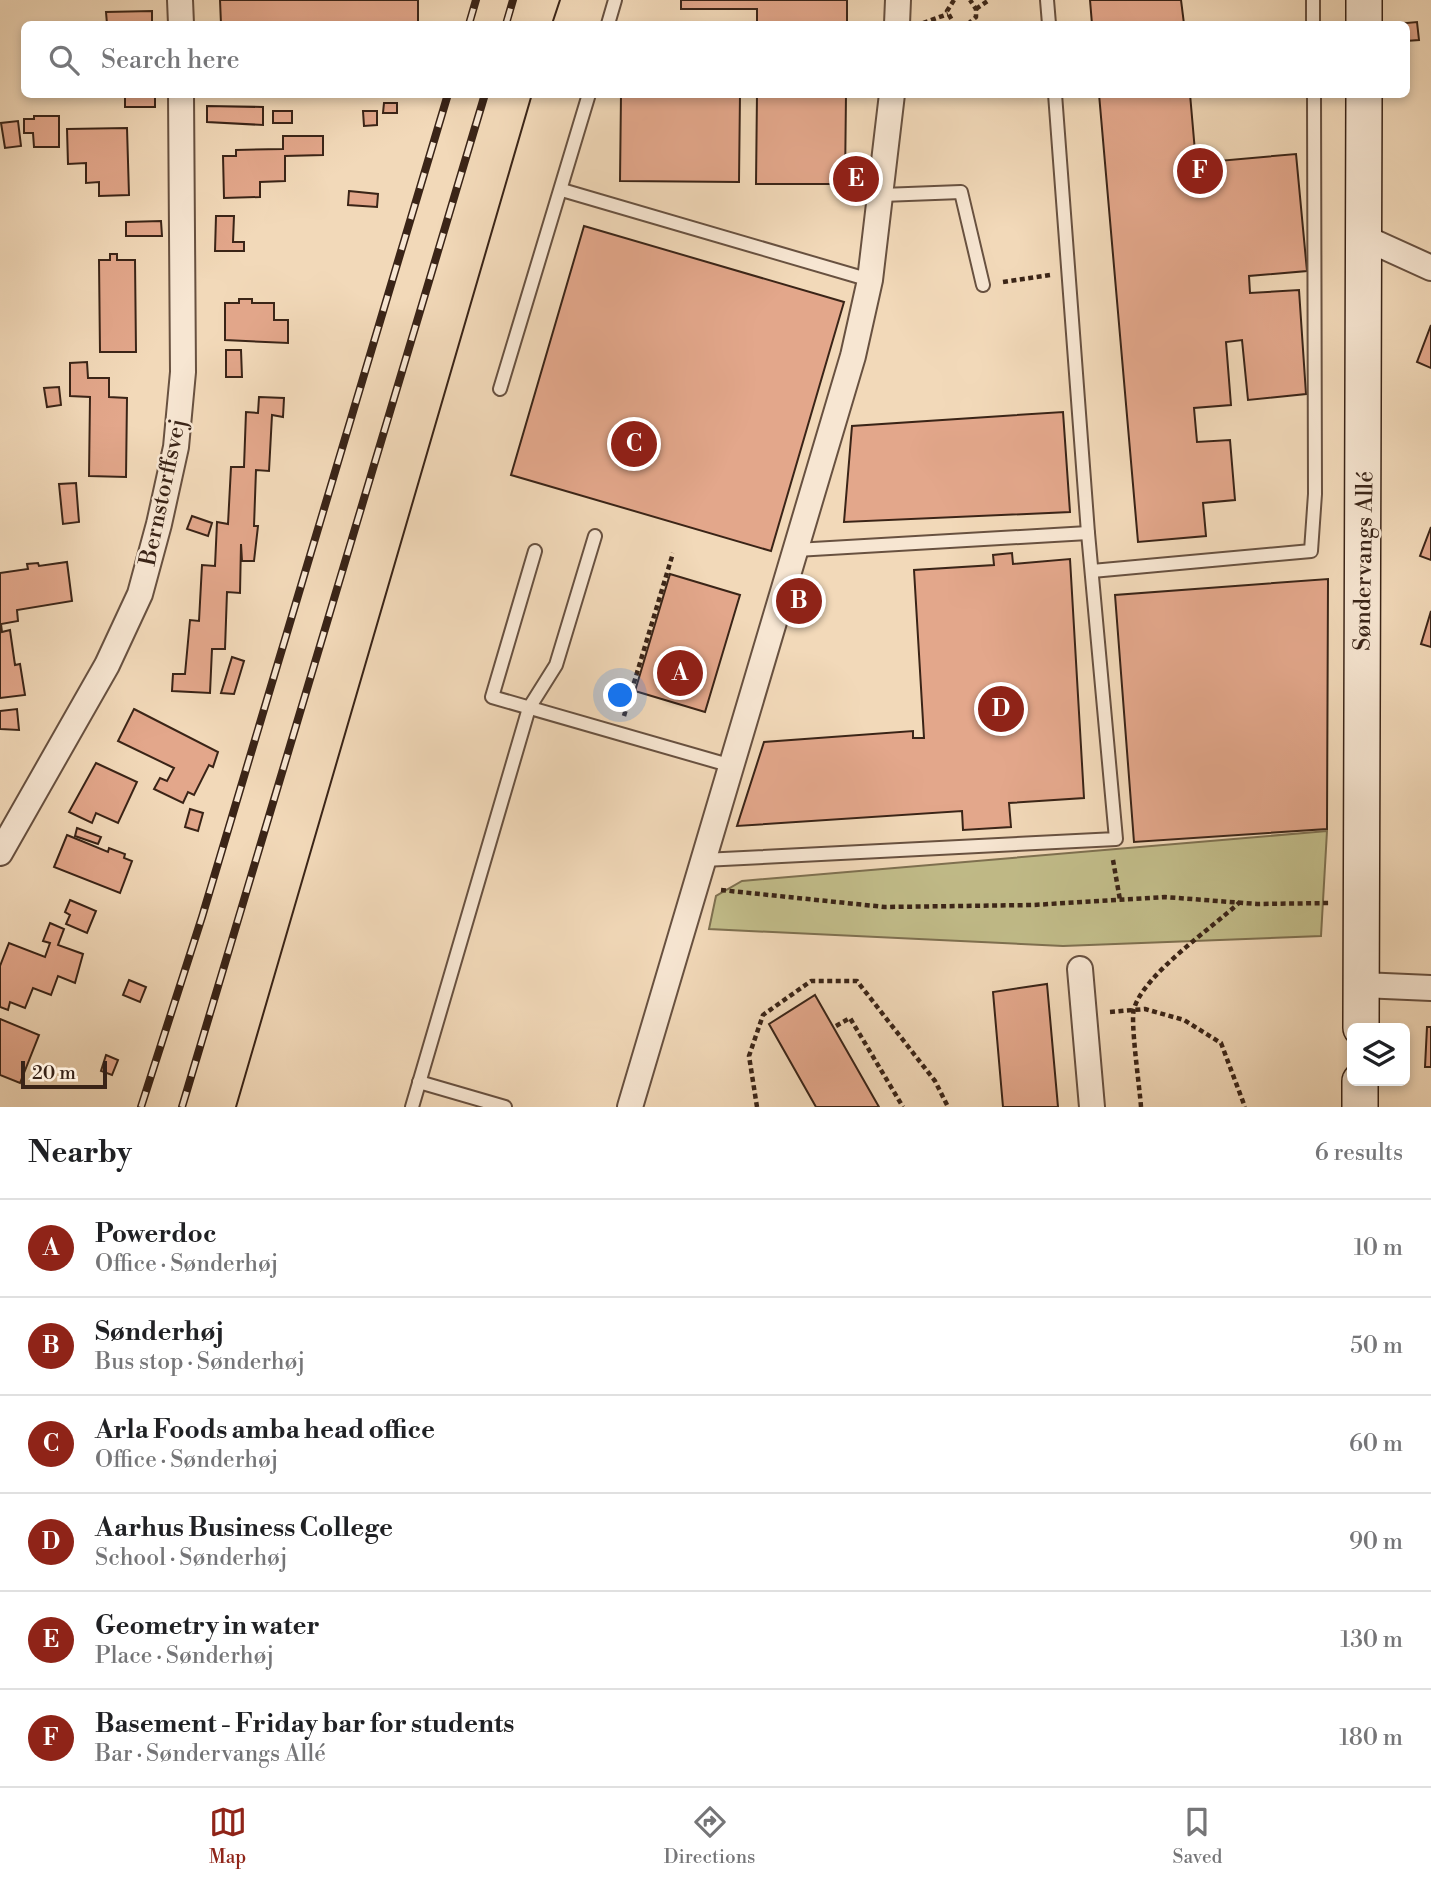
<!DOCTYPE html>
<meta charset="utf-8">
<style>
:root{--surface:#fff;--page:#f2f2f2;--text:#202124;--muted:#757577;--line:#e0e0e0;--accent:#8f2418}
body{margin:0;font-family:"Libre Bodoni",serif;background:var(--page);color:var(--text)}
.controls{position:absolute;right:21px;bottom:21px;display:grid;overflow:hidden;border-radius:10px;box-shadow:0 4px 10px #0003}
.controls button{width:63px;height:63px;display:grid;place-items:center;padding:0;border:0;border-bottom:2px solid var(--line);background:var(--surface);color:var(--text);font:35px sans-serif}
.scale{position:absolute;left:21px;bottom:18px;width:86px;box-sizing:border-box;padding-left:7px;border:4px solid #3a2417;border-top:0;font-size:19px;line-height:24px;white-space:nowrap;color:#3a2417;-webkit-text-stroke:5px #f7e6d2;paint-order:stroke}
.you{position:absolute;left:621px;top:696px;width:24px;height:24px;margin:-18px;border:5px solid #fff;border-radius:50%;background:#1a73e8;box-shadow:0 0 0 10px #1a73e833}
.badge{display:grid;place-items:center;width:46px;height:46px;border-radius:50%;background:var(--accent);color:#fff;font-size:23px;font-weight:700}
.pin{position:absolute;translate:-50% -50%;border:4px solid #fff;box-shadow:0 2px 7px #0006}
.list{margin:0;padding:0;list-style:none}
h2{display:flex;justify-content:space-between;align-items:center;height:91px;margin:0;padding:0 28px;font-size:30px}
h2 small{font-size:23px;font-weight:400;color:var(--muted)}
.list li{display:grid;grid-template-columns:46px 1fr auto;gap:21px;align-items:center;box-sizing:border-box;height:98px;padding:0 28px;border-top:2px solid var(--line)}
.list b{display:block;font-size:26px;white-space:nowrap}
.list p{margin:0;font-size:23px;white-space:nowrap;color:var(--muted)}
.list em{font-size:23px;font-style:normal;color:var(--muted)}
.icon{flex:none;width:38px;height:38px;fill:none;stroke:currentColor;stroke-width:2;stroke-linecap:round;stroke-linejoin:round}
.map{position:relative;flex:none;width:1431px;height:1107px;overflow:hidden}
.search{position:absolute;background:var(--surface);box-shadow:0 4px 10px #0003;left:21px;right:21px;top:21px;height:77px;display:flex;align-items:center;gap:18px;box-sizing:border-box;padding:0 24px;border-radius:10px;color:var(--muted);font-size:26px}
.sheet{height:679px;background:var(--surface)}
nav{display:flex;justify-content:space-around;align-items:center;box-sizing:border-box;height:98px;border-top:2px solid var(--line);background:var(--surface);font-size:19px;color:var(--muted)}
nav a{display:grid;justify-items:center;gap:4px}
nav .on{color:var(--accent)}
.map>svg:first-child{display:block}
</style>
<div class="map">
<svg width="1431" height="1107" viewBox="0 0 1431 1107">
<rect width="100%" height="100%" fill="#f2d9b9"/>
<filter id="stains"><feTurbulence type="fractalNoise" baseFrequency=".00286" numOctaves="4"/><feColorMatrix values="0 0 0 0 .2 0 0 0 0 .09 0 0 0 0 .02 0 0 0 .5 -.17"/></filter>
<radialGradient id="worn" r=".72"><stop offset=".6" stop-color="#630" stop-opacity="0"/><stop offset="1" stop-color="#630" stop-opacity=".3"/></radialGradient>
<polygon fill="#c2bd8a" stroke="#7e7050" stroke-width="2" points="1327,831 1321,936 1063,946 709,929 716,896 742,881"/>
<g fill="#e3a78b" stroke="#3a2417" stroke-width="2">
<polygon points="220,0 418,0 418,24 221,24"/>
<polygon points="681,0 847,0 847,24 757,24 757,9 681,9"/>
<polygon points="1090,0 1181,0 1184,24 1092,24"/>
<polygon points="152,11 152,24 107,24 106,12"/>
<polygon points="1417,22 1419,40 1406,41 1406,24 1396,24"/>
<rect x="125" y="94" width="30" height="13"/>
<polygon points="621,94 740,94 739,182 620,181"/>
<polygon points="757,94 846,94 845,184 756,184"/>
<polygon points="1099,94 1190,94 1196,163 1296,154 1307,271 1249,276 1250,293 1299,290 1306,394 1248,400 1242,340 1226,342 1231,405 1194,408 1197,442 1230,440 1235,500 1203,503 1206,536 1138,542"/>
<polygon points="384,103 397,103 397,113 383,113"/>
<polygon points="207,106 263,107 263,125 207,122"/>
<rect x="273" y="111" width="19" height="12"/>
<polygon points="363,111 377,111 377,125 364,126"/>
<polygon points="34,116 59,116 59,147 34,147 33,133 24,133 24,119 34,119"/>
<polygon points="18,121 21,146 5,148 1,123"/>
<polygon points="127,128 129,195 99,196 99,182 86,183 86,163 68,164 67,129"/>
<polygon points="283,136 323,136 323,155 285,156 285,181 260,182 260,197 224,198 223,156 236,156 236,150 283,149"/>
<polygon points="349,191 378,194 377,207 348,205"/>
<polygon points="216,216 234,216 233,242 244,242 244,251 215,251"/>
<polygon points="161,221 162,236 126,236 126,222"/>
<polygon points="584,226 844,302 771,551 511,475"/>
<polygon points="110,254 117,254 117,260 135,260 136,352 100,352 99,260 110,260"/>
<polygon points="239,299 252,299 252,303 274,303 274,320 288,320 288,343 225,340 225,303 239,303"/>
<polygon points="1431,325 1431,368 1417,362"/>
<polygon points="226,350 241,350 242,377 226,377"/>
<polygon points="87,362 88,378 109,378 109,397 127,398 126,477 89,476 90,397 70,396 70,363"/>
<polygon points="59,387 61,405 47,407 44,388"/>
<polygon points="259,397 284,398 283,417 272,415 269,471 256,470 254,526 258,526 254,561 242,561 241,544 240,593 227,592 225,649 212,649 210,693 172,691 173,674 185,674 190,620 199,621 202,565 215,566 217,522 228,524 231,467 244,467 246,412 258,413"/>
<polygon points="1063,412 1070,512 844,522 852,426"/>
<polygon points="76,483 79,522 63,524 59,484"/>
<polygon points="192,516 212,523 208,536 187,529"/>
<polygon points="1431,527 1431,560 1420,556"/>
<polygon points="1012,553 1013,564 1070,559 1084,798 1009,803 1011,827 963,830 962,811 737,826 764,742 913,731 913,738 924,738 914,570 994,565 993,555"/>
<polygon points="67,562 72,601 17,610 18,621 1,624 2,632 10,630 15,665 20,664 25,695 0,698 0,573 28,569 27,564 38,563 39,566"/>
<polygon points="670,574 740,595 705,712 635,691"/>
<polygon points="1328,579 1327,829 1134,842 1115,595"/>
<polygon points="1431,611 1431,647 1421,644"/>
<polygon points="232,657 244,661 234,694 221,693"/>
<polygon points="17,709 19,730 0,729 0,711"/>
<polygon points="134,709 218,752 213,767 209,765 194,795 188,792 183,803 154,789 160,778 167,781 174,768 118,741"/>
<polygon points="96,763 137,782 118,823 96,813 92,823 69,812"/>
<polygon points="190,809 203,813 198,831 185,827"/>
<polygon points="77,828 101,837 98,844 75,836"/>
<polygon points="67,835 108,852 109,848 125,854 124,858 132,861 120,893 54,867"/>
<polygon points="70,900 96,911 87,933 66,924 70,915 65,912"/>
<polygon points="50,923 64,929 58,945 83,954 75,983 58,976 51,995 33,988 25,1008 10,1002 8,1010 0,1007 0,966 9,943 45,957 50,943 43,941"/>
<polygon points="129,980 146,987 140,1002 123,995"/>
<polygon points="1047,984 1058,1107 1003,1107 993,992"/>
<polygon points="815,995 879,1107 816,1107 769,1024"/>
<polygon points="0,1019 39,1035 20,1083 0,1075"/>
<polygon points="1427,1027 1431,1027 1431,1067 1425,1067"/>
<polygon points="106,1055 118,1060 112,1075 101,1071"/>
</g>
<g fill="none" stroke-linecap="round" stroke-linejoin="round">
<defs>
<g id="lane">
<polyline points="1047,0 1049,24"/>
<polyline points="1313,0 1313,24"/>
<polyline points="608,24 615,0"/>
<polyline points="562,190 870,280"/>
<polyline points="882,195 961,192 983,285"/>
<polyline points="500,389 589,94"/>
<polyline points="796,550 1088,533"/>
<polyline points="535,551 492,697 732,766"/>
<polyline points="1092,571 1311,551 1315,494 1314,94"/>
<polyline points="703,860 1116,839 1088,533 1055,94"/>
<polyline points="419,1082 505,1107"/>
<polyline points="412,1107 529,708 556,665 595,536"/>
</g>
<g id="street">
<polyline points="180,0 181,24"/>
<polyline points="897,24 898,0"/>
<polyline points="1365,238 1431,268"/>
<polyline points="0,853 107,665 140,594 159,524 176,447 183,372 181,94"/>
<polyline points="1080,969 1092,1107"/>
<polyline points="1362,985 1431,988"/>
<polyline points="630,1107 853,356 870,280 892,94"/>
</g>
<g id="secondary">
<polyline points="1364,0 1364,24"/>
<polyline points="1361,1028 1364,94"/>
<polyline points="1360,1107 1360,1081"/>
</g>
</defs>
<use href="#lane" stroke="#685140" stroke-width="16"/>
<use href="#street" stroke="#685140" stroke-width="28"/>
<use href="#secondary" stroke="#3a2417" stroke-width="38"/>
<g stroke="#3a2417" stroke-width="4.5" stroke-dasharray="5 3.5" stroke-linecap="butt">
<polyline points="954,0 947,11 954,24"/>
<polyline points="976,9 989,0"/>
<polyline points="923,23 948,14"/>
<polyline points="968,24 976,17 976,9 970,0"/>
<polyline points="1003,282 1050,275"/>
<polyline points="624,716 673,553"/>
<polyline points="1113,860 1120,900"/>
<polyline points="721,890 885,907 1033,905 1165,897 1257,904 1330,903"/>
<polyline points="1110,1012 1145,1009 1184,1020 1221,1043 1245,1107"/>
<polyline points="836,1026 850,1018 903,1107"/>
<polyline points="757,1107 749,1056 763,1015 811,981 857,981 935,1081 948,1107"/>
<path d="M1141,1107C1140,1090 1130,1021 1134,1009C1143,975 1212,928 1240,902"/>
</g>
<use href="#lane" stroke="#f7e6d2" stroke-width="12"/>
<use href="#street" stroke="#f7e6d2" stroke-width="24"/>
<use href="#secondary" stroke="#f7e6d2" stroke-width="35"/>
<g stroke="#3a2417" stroke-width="2">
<polyline points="552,24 560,0"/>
<polyline points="236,1107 532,94"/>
</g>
<defs>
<g id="rail">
<polyline points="469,24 476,0"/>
<polyline points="506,24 513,0"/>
<polyline points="141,1107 202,917 448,94"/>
<polyline points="182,1107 485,94"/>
</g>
</defs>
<use href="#rail" stroke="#3a2417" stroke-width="8"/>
<use href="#rail" stroke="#f7e6d2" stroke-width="5" stroke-dasharray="16" stroke-linecap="butt"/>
</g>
<g text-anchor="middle" stroke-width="5" stroke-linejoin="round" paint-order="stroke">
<g font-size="23" fill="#3a2417" stroke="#f7e6d2">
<text transform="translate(162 492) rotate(-78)" y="8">Bernstorffsvej</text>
<text transform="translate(1363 561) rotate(-89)" y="8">Søndervangs Allé</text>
</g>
</g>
<rect width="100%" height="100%" filter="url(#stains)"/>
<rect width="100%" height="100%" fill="url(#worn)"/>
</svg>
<div class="controls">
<button><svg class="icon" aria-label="layers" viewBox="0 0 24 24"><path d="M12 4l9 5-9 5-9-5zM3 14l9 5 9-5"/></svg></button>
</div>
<div class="scale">20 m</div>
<div class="you"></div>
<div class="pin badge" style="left:680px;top:673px">A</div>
<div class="pin badge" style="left:799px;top:601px">B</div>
<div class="pin badge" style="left:634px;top:444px">C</div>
<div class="pin badge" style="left:1001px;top:709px">D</div>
<div class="pin badge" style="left:856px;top:179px">E</div>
<div class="pin badge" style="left:1200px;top:171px">F</div>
<div class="search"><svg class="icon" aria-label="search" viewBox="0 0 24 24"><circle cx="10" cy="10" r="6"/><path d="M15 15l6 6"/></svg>Search here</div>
</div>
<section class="sheet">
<h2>Nearby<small>6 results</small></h2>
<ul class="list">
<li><span class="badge">A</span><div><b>Powerdoc</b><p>Office · Sønderhøj</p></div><em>10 m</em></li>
<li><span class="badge">B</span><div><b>Sønderhøj</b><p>Bus stop · Sønderhøj</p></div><em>50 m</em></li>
<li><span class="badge">C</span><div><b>Arla Foods amba head office</b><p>Office · Sønderhøj</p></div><em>60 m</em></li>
<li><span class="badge">D</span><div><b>Aarhus Business College</b><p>School · Sønderhøj</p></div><em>90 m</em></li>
<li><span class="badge">E</span><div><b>Geometry in water</b><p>Place · Sønderhøj</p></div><em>130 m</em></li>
<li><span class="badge">F</span><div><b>Basement - Friday bar for students</b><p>Bar · Søndervangs Allé</p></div><em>180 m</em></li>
</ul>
</section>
<nav>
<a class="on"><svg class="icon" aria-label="map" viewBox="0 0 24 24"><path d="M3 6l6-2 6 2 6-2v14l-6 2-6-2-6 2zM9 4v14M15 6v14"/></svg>Map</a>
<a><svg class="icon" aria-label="directions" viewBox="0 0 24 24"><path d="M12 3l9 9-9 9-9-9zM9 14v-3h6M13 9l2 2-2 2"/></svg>Directions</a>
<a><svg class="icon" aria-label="saved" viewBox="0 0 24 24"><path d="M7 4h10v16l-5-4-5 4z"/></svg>Saved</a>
</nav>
